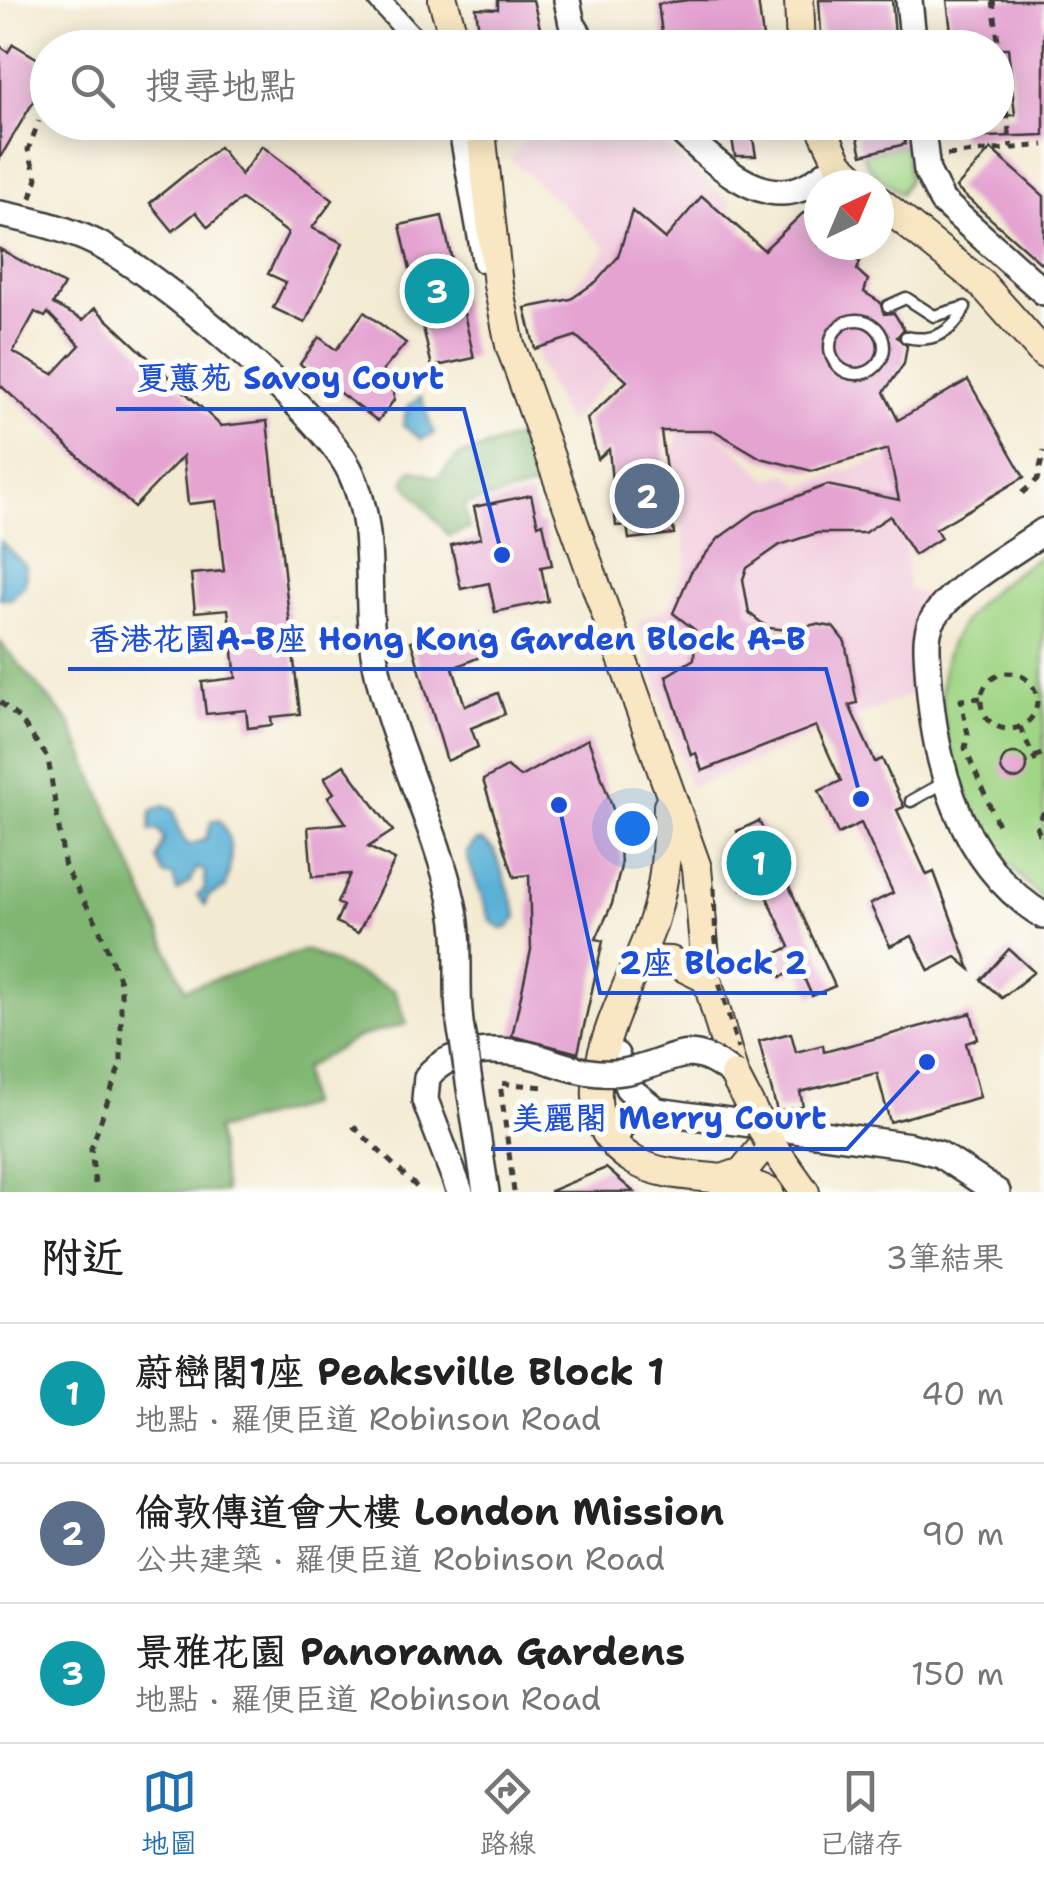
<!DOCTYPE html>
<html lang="zh-TW">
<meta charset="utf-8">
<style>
:root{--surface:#fff;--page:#f6f6f6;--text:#222;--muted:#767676;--line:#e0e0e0;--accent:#1f6fb2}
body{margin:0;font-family:"Shantell Sans","LXGW WenKai TC",sans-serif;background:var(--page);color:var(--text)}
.compass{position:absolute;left:804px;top:170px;width:90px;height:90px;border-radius:50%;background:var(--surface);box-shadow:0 5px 25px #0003;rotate:44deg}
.you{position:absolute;left:632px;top:828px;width:35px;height:35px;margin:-25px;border:8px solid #fff;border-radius:50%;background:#1a73e8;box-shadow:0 0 0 15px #1a73e833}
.badge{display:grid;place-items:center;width:65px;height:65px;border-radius:50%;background:var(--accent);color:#fff;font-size:32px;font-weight:700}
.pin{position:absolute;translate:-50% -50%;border:5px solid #fff;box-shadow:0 2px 10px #0006}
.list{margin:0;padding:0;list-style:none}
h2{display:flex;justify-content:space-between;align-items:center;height:130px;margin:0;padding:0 40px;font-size:42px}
h2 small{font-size:32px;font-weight:400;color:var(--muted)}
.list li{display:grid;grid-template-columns:65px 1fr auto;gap:30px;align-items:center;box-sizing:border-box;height:140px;padding:0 40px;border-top:2px solid var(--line)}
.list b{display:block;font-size:38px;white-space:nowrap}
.list p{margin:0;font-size:32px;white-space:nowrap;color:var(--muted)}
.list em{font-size:32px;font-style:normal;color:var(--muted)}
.icon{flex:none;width:55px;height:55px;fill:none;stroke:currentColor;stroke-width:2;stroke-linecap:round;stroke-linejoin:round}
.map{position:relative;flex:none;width:1044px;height:1192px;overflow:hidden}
.search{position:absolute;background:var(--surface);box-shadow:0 5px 25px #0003;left:30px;right:30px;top:30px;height:110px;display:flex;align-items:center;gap:25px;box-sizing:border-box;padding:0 35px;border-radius:55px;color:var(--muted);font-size:38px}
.sheet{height:550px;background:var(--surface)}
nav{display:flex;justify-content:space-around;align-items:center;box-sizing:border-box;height:140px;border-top:2px solid var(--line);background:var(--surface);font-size:28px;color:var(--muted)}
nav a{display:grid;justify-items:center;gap:5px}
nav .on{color:var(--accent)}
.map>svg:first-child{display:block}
</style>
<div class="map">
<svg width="1044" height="1192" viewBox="0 0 1044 1192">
<rect width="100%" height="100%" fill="#fdfcf7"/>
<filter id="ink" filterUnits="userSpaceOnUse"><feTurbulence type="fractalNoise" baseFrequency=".01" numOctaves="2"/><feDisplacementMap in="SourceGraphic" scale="20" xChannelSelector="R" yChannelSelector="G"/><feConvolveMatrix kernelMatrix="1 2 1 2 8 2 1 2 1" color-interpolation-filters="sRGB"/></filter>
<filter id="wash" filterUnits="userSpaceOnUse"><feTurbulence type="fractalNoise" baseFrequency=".0048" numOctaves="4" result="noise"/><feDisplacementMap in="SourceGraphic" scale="40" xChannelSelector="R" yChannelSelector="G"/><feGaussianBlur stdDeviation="2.25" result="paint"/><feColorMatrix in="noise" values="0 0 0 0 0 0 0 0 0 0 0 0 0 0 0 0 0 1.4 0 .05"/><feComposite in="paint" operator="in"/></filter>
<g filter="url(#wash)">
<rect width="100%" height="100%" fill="#f3ead2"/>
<g fill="#f2cfe0">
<polygon points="539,123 637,123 732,204 727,211 745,226 568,424 539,364 523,299 573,287 608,248 510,158"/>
<polygon points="676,431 715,431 769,479 787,474 802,486 895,454 909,589 928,595 918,691 690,788 638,621 668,608 687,560 671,447 678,445"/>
</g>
<g fill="#a0d585" stroke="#5e7850" stroke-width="2.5">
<polygon points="905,144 909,180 900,194 871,170 862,155"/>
<path d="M1044,554V900C981,848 913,717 954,637C974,598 1009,577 1044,554Z"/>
</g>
<g fill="#80b672" stroke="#4e6947" stroke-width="2.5">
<polygon points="519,436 536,487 464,505 469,529 449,536 404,482 412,469 437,478 458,456"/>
<polygon points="0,642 70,723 185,989 306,950 395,991 407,1024 359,1037 303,1069 308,1105 216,1130 225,1192 0,1192"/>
</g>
<g fill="#5ab1d7" stroke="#3b667a" stroke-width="2.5">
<polygon points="421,397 434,434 421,439 403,426 407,407"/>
<polygon points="0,541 26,566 25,584 11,599 0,598"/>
<path d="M163,806L174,810L178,829L188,845L205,840L212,821L219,820C235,840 232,864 225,888L208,896L205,905L197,895L205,889V872L197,868L190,882L177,891L173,876L164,875L157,859L164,840L159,830L150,831L151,811Z"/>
<polygon points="476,841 483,841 494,850 516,910 517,917 508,928 501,929 490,920 468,859 467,852"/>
</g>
<g id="blocks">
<g fill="#e4a3d1" fill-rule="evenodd">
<polygon points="498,0 533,0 545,48 505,48 499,32 480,38 476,8 498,9"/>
<polygon points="688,0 758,0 764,45 664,48 658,4"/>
<polygon points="819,0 892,0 896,48 822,48"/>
<polygon points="947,0 1044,0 1044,135 961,138 960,122 996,122 996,117 1015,115 1008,48 953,48"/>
<polygon points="13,44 48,65 48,77 0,158 0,46 8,52"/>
<polygon points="729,122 750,122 756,156 735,156"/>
<polygon points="854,122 903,122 905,144 862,155"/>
<polygon points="262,146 333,200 312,228 343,243 305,323 273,308 286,282 268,274 288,233 241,199 208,227 196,212 173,231 150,203 219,147 241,175"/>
<polygon points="991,149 1044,196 1044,266 956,188"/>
<polygon points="702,196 764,250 803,213 819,214 819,245 834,245 838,253 860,262 857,270 868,280 864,292 880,302 884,314 894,313 904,329 897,337 907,346 904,364 884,392 898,420 968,380 1024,477 936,529 941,538 914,555 890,516 864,533 817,533 780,545 747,568 743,579 749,613 768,628 791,630 816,624 833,627 845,642 857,703 849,705 875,762 882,759 904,807 897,810 927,875 934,872 970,969 956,957 929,971 912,936 890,946 870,904 893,893 861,823 838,834 819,791 841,781 816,726 702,771 696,753 691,755 666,676 694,659 695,630 673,613 691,572 719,538 755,512 827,485 899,500 888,449 812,471 761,458 715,431 661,431 674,534 629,539 627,525 616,526 609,449 598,459 587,419 627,381 576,336 535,349 525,308 571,299 597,281 618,257 632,211 665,239"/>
<polygon points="442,216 474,358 432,367 400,225"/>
<path d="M0,249L64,285L53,304L83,320L95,308L221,426L267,421L300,714L271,717L272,725L248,728L246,710L206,714L202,682L236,678L228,609L195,612L191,574L224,571L216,501L188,504L183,456L134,507L0,385ZM35,312L45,317L48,313L80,345L53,374L13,352Z"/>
<polygon points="364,312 406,343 376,379 394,392 394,400 378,421 300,364 319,337 336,350"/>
<polygon points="531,495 538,525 543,523 552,565 541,567 548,601 495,612 489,583 461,589 451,545 481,538 474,507"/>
<polygon points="442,629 447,646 480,633 487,654 453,668 465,706 498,693 505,714 471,728 478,747 447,761 411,641"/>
<polygon points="588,739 619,826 621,866 612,904 596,939 603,941 578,1053 512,1036 531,950 529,875 514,877 483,780 507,767 520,777"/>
<circle cx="1014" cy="766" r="13"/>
<polygon points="344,765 393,831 368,847 395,860 358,933 336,922 343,906 337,903 350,874 312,877 308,827 346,823 328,797 334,793 324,778"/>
<polygon points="759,821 835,986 812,996 800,969 781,977 771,956 790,947 759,880 741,889 731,867 750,859 737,831"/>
<polygon points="1009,949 1034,972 1002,998 981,980"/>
<polygon points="971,1013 978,1039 966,1043 980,1097 890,1122 877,1073 800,1092 803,1107 777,1111 759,1041 791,1033 796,1052 823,1045 824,1052"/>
<polygon points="606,1168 634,1192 550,1192 550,1191"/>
</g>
</g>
</g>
<g filter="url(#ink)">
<use href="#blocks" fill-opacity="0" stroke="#3c3b37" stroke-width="2.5"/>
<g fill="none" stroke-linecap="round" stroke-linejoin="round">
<defs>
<g id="service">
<path d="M888,306L906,298L934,316L965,307C954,332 933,343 906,337"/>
<circle cx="857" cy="347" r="27"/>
<polyline points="911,801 945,782"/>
</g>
<g id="minor">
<polyline points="379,0 422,48"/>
<polyline points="458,122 483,262"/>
</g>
<g id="tertiary">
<polyline points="567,0 572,24 587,48"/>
<polyline points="909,0 914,48"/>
<path d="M671,122C701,149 752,206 799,189C813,185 827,172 839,164"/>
<polyline points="921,122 927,171 942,201 1044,292"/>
<path d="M0,214C32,220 65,228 94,242C154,270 325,415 351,473C379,534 363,596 375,659C391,744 435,821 453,905C463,949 453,996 463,1040"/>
<path d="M1044,531C1013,553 955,585 935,616C924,632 927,650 928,668C933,761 959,864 1044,916"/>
<polyline points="616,1055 628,1088 657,1111 910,1146 939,1154 997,1192"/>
<polyline points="467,1069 486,1192"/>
<polyline points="612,1142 629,1114 657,1111"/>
<path d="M460,1192L425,1100L427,1077C455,1042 516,1048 552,1062"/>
</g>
<g id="secondary">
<polyline points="443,0 457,48"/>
<polyline points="799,0 801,48"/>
<polyline points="480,122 498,285 510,345 697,868 707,979 734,1075"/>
<polyline points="819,122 839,164 862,185"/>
<polyline points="879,201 982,284 1044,354"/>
<path d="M668,806C667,845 666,881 654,919C634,987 548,1111 635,1161C675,1184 728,1170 769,1192"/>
<polyline points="640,960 671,961 707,979"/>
<polyline points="725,1178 742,1172 768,1140 805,1192"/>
</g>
</defs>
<use href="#service" stroke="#3c3b37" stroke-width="15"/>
<use href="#minor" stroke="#3c3b37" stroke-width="25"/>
<use href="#tertiary" stroke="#3c3b37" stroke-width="30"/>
<use href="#secondary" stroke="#3c3b37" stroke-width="32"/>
<g stroke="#3c3b37" stroke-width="5" stroke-dasharray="8 8" stroke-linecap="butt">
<polyline points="993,0 1011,148"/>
<polyline points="947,155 1044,145"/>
<polyline points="31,198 37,178 28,150 39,121"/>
<polyline points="1022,493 1037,480 1044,451"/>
<circle cx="1009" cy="701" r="28"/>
<polyline points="981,698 961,700 968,735 965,748 998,825"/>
<polyline points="0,702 20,719 48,758 65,868 97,923 121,984 121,1062 91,1149 96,1192"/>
<polyline points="1020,727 1036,762"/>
<polyline points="1034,757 1044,753"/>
<polyline points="1044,812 1036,825 1039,833 1044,833"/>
<polyline points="353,1126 422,1192"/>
<polyline points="514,1192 500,1083 544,1087"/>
</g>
<use href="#service" stroke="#fff" stroke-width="10"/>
<use href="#minor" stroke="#fff" stroke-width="20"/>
<use href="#tertiary" stroke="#fff" stroke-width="25"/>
<use href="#secondary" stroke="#f9e7c3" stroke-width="28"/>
<defs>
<g id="tertiary-bridge">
<polyline points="463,1040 467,1069"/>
<path d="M552,1062C576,1070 598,1076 623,1072C674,1064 685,1035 734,1075"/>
</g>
<polyline id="secondary-bridge" points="734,1075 768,1140"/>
</defs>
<use href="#tertiary-bridge" stroke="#3c3b37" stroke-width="30" stroke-linecap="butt"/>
<use href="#secondary-bridge" stroke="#3c3b37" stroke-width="32" stroke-linecap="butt"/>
<polyline stroke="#3c3b37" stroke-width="5" stroke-dasharray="8 8" stroke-linecap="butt" points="714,888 717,975 738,1049"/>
<use href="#tertiary-bridge" stroke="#fff" stroke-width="25"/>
<use href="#secondary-bridge" stroke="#f9e7c3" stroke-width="28"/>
</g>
</g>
<path fill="none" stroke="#1d4ed8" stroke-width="4" d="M502 555L464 409H116M861 799L826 669H68M559 805L600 993H827M927 1062L847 1149H491"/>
<g fill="#1d4ed8" stroke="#fdfcf7" stroke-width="4">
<circle cx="502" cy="555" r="10"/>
<circle cx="861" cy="799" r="10"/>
<circle cx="559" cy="805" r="10"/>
<circle cx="927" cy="1062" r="10"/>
</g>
<g font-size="32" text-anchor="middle" font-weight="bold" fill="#1d4ed8" stroke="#fdfcf7" stroke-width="10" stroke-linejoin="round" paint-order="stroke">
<text x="290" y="389">夏蕙苑 Savoy Court</text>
<text x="447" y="650">香港花園A-B座 Hong Kong Garden Block A-B</text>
<text x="713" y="974">2座 Block 2</text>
<text x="669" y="1129">美麗閣 Merry Court</text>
</g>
</svg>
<svg class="compass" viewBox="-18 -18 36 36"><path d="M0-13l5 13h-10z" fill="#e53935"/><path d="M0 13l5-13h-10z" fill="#767676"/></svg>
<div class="you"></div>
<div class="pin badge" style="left:759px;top:863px;background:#0f9aa8">1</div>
<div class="pin badge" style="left:647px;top:496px;background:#5c6f8a">2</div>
<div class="pin badge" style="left:437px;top:291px;background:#0f9aa8">3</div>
<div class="search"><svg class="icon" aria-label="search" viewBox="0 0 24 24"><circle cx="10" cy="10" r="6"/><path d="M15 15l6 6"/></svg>搜尋地點</div>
</div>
<section class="sheet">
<h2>附近<small>3筆結果</small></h2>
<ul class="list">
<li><span class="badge" style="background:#0f9aa8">1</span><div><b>蔚巒閣1座 Peaksville Block 1</b><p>地點 · 羅便臣道 Robinson Road</p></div><em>40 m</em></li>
<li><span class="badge" style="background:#5c6f8a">2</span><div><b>倫敦傳道會大樓 London Mission</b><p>公共建築 · 羅便臣道 Robinson Road</p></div><em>90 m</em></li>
<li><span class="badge" style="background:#0f9aa8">3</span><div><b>景雅花園 Panorama Gardens</b><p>地點 · 羅便臣道 Robinson Road</p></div><em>150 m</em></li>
</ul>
</section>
<nav>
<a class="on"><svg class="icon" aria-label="map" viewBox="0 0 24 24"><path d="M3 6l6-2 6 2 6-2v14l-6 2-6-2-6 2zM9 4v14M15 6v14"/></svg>地圖</a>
<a><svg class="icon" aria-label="directions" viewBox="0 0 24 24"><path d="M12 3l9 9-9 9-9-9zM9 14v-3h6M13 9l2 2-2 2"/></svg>路線</a>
<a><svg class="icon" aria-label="saved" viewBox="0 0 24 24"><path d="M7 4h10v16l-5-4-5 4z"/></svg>已儲存</a>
</nav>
